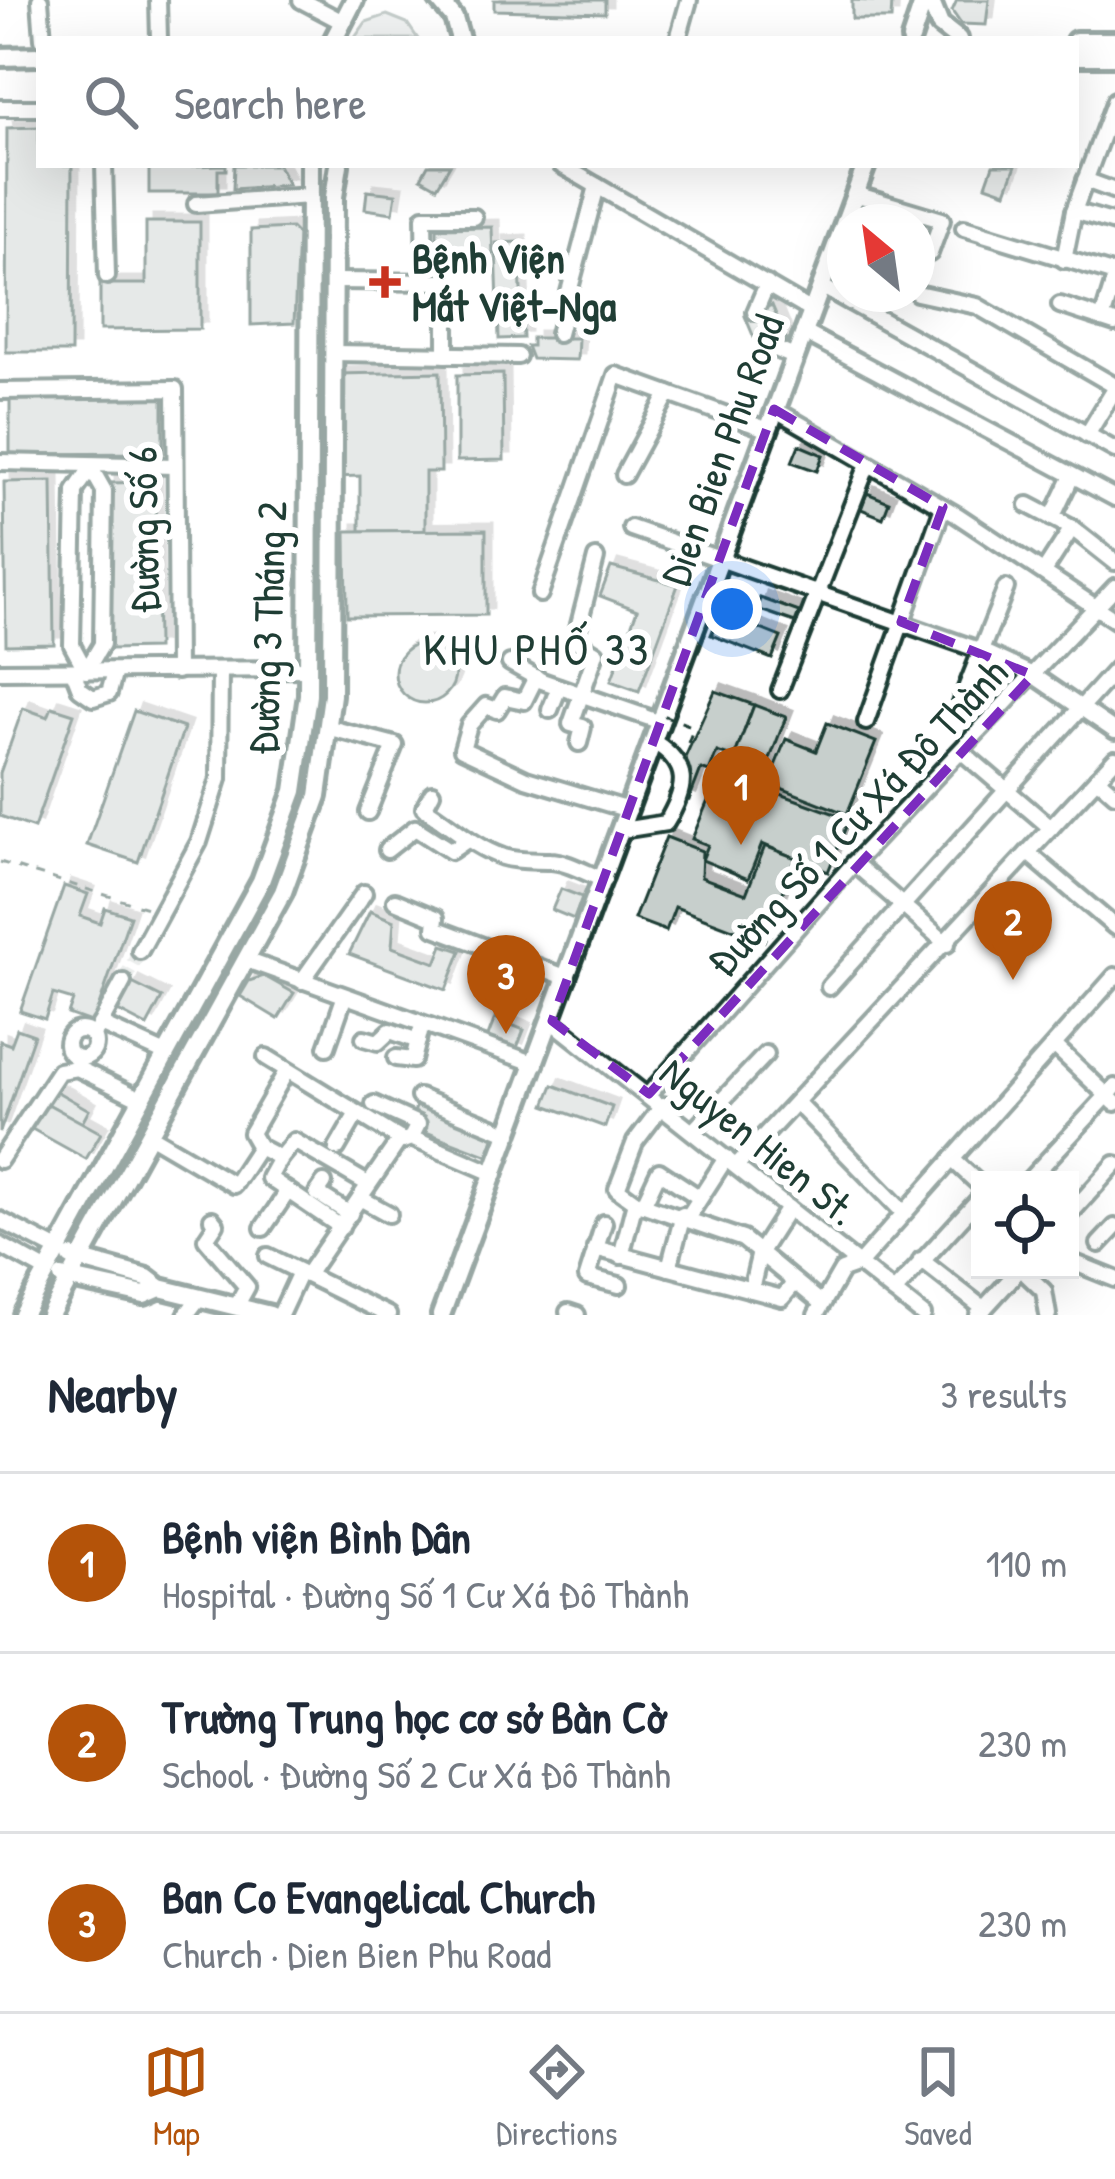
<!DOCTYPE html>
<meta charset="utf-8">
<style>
:root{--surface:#fff;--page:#f6f6f7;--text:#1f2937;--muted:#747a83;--line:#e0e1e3;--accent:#b45309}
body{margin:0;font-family:"Patrick Hand",sans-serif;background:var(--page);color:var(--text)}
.controls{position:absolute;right:36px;bottom:36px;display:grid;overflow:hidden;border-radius:0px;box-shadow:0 12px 48px #0002}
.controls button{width:108px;height:108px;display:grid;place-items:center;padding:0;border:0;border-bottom:3px solid var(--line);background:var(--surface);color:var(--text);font:60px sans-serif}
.compass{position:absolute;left:827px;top:204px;width:108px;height:108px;border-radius:50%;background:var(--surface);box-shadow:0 12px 48px #0002;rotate:331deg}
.you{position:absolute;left:732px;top:609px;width:42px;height:42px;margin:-30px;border:9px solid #fff;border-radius:50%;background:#1a73e8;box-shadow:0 0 0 18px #1a73e833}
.badge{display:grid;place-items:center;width:78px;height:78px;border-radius:50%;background:var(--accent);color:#fff;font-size:39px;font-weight:700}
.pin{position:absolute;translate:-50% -99px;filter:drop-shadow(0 3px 6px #0008)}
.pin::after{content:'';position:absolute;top:63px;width:42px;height:36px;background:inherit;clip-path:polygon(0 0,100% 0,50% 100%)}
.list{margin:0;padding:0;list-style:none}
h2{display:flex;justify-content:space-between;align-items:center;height:156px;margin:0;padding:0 48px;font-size:51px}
h2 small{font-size:39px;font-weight:400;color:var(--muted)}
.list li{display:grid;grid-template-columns:78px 1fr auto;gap:36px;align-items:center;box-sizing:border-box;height:180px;padding:0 48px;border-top:3px solid var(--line)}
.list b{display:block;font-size:45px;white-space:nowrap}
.list p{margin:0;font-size:39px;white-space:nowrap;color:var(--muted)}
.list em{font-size:39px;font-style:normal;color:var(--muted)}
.icon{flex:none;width:66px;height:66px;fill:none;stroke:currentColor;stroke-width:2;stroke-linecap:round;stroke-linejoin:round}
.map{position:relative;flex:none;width:1115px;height:1315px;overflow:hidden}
.search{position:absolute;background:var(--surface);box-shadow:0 12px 48px #0002;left:36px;right:36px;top:36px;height:132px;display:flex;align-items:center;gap:30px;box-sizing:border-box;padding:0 42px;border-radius:0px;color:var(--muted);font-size:45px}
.sheet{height:696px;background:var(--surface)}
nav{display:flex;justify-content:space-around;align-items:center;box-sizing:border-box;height:168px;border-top:3px solid var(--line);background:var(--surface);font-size:33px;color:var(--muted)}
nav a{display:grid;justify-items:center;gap:6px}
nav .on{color:var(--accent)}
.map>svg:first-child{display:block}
</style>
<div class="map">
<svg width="1115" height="1315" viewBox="0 0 1115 1315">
<defs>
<filter id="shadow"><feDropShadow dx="7" dy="-7" stdDeviation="0" flood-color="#0004"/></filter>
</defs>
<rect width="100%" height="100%" fill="#fff"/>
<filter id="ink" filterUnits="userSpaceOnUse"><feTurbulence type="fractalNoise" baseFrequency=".00833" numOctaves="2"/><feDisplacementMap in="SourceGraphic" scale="24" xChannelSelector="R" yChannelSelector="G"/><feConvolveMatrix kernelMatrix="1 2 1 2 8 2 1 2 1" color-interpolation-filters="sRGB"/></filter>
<g filter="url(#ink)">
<polygon fill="#dee3e2" stroke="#7e908b" stroke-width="3" points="387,15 407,23 418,39 354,39 366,22"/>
<g fill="#c7cfcc" stroke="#1f3d34" stroke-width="3" filter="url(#shadow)">
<polygon points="494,0 605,0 605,13 494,10"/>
<polygon points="852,0 892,2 891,19 852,19"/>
<polygon points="957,0 989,0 986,25 961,24 952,11"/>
<polygon points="39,127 39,165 72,165 71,352 6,352 7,128"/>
<polygon points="226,165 226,170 218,170 218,193 149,193 149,167"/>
<polygon points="234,165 278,165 288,185 233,189"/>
<polygon points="428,165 450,165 437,187 421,178"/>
<polygon points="993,165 1016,165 1006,192 986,185"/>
<polygon points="367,191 396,194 393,213 365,209"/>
<polygon points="146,222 200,222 200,329 100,330 100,284 146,284"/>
<polygon points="492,227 493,258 437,260 437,228"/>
<polygon points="291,228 298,235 294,323 251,325 251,230"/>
<polygon points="519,242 523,338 499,339 496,243"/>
<polygon points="772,305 787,341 760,352 745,316"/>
<polygon points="532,338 578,338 577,360 532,359 527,346 532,346"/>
<polygon points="440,372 441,472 425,472 425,531 360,531 360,476 335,477 335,374"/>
<polygon points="503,374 504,460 457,461 457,375"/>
<polygon points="163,396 163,453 10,454 10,398"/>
<polygon points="799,445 823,455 817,471 792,462"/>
<polygon points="52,481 54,644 6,645 4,482"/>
<polygon points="155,482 157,648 110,649 108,483"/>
<polygon points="867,493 889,502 883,518 861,509"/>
<polygon points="486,530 486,615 347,616 346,531"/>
<polygon points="611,567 678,585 639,691 611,681 637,610 600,596"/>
<polygon points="760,598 799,612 795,622 757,609"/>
<polygon points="720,613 781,637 772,659 711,635"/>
<circle cx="425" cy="673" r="30"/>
<polygon points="715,691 754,705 734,758 717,752 709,772 701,769 689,800 669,793"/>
<polygon points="754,705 786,717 761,782 736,772 741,761 734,758"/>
<polygon points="52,707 74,714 34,828 0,816 0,773 23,708 48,717"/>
<polygon points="134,711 184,728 138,862 87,845"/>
<polygon points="827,723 876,742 847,814 768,783 786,739 816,751"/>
<polygon points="720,772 849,819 828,872 762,844 748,879 702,860 708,845 692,839"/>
<polygon points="666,837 702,851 701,877 746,894 765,846 796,858 764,941 675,907 666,931 634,919"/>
<polygon points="64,886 88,894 80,916 100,923 105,908 130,916 93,1023 68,1014 73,1000 53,994 45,1019 20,1011"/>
<polygon points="561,889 582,897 574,919 552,910"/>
<polygon points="370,911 394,921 392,947 436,963 443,945 461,951 446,990 349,954"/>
<polygon points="515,975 533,981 525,1004 507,997"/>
<polygon points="264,976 294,993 278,1019 240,996 249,981"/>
<polygon points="132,983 162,998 147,1026 118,1011"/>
<polygon points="495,1018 524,1030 516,1050 487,1039"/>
<polygon points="17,1029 34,1035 0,1132 0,1041 11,1045"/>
<polygon points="553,1085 612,1107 605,1127 545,1105"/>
<polygon points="54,1090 89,1110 82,1123 46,1103"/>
<polygon points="419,1097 510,1134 499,1160 410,1126"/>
<polygon points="46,1103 101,1133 86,1159 32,1129"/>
</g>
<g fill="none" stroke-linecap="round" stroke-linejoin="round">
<g stroke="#d2d8d6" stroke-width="14" stroke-dasharray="14 7" stroke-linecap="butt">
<polyline points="755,312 771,347"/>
<polyline points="123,982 140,951"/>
</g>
<defs>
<g id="minor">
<polyline points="40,0 43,39"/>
<polyline points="158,0 159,39"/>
<polyline points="301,0 339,20"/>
<polyline points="678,39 689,0"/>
<polyline points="0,108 39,108"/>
<polyline points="104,165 107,276"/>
<polyline points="561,165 812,311"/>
<polyline points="1085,180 1115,191"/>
<polyline points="855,194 942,220 930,253"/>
<polyline points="196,204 310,196"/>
<polyline points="1074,211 1115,223"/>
<polyline points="964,228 1115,274"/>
<polyline points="1064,260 1074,211 1115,100"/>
<polyline points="425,280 424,217 474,217"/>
<polyline points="334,281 446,282 446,355"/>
<polyline points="821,286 1115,450"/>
<polyline points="917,293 977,306 1115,386"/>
<polyline points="850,302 885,294"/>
<polyline points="1060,305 1115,323"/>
<polyline points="755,312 767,284"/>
<polyline points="1102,319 1115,277"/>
<polyline points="803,332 1115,498"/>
<polyline points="558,334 597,186"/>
<polyline points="771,347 794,357"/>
<polyline points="334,353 518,356"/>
<polyline points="0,391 175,389 177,671"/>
<polyline points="774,409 957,515 1115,620"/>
<polyline points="1087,435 1115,389"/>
<polyline points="0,462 175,466"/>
<polygon points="91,468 104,491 102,644 86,671 72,645 75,491"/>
<polyline points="624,475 668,394"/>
<polyline points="1028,505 1072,528 1115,562"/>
<polyline points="1052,518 1072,476"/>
<polyline points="631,528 979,650 1033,675 1115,731"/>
<polyline points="1045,570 1072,528"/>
<polyline points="540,594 616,375 766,429"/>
<polyline points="510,663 542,681 661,722"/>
<polyline points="0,671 308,669"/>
<polyline points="73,671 80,689 93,698 109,693 115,671"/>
<polyline points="536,677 524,701 505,697 497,710 486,706 469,725 462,749 526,779 629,810"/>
<polyline points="780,690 868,464"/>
<polyline points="550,710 559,687"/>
<polyline points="957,711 1006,588"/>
<polyline points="866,722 943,507"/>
<polyline points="330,728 395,745 368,812"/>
<polyline points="579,743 583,727 571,724 596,653 575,640 596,558"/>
<polyline points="961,751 1051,828"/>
<polyline points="1097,778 1115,794"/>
<path d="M432,793L424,808C451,825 473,847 503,857C520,862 534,860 550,861C566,861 588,874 604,880"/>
<path d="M622,830L666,823C687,788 691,765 654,742"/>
<polyline points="387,850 415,828 451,851 467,840"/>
<polyline points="1028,853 1115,927"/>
<polyline points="854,863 947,944"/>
<polyline points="395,901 436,918 435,928 568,978"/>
<polyline points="140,951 199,842 219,779 220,670"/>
<polyline points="246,960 536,1064"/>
<polyline points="302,981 364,893"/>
<polyline points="829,987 1115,670"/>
<polyline points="552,1021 923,1315"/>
<polyline points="100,1024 166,1054"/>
<polyline points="97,1030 123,982"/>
<circle cx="81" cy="1044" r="14"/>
<polyline points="364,1038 378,1042 390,1031 418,1041"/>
<polyline points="1054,1045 1115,1103"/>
<polyline points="327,1047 344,998"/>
<polyline points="266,1057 403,1141 411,1138 495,1174"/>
<polyline points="396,1058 413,1060 420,1032"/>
<polyline points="649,1094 854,863 1115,587"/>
<polyline points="419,1097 510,1134"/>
<polyline points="796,1102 903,1212"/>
<polyline points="374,1104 418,1124 411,1138"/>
<polyline points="663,1105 635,1142 617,1189 635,1202 743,1239 820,1302"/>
<polyline points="693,1131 766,1054"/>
<polyline points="149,1135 234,1185 259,1147"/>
<polyline points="259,1147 280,1158 269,1178 341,1227"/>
<polyline points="259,1147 251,1133 286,1072"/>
<polyline points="337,1148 356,1115"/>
<polyline points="280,1158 294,1141 368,1184"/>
<polyline points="952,1159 980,1185"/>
<polyline points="0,1160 59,1071 77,1068 141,1099"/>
<polyline points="736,1166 1115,759"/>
<polyline points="1029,1180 1115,1087"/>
<polyline points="324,1183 317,1193 350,1214"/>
<polyline points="360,1198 389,1214"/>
<polyline points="643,1205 659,1171 697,1196"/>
<polyline points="1070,1214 1115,1164"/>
<polyline points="688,1217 726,1158"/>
<polyline points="212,1219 216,1224 206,1239 247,1287 236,1307"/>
<polyline points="0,1220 58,1250"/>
<polyline points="604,1223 587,1277 619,1285"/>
<polyline points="263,1228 288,1191"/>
<polyline points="1099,1244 1115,1227"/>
<polyline points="0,1245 47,1271"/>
<polyline points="595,1248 782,1298 793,1285 790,1278"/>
<polyline points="268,1256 388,1315"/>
<polyline points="621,1256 635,1202"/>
<polyline points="921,1260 984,1309"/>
<polyline points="1070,1261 1115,1279"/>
<polyline points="669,1268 683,1215"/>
<polyline points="1022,1270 1044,1291 1048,1315"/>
<polyline points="307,1275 400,1139"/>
<polyline points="751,1290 760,1252 788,1208"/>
<polyline points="894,1292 980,1198"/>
<polyline points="568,1312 577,1315"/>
<polyline points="186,1315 199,1298"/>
<polyline points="280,1315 300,1272"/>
<polyline points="816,1315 842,1270 859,1264 1115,976"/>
<polyline points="978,1315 1019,1270"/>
</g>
<g id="major">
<polyline points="439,0 454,18 460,39"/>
<polyline points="930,0 940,25 958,39"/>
<polyline points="334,39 354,0"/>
<polyline points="911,39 924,0"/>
<polyline points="1076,41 1115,41"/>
<polyline points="1076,56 1115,56"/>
<polyline points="0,57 39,56"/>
<polyline points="71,1257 147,1278 160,1288 270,1315"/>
<polyline points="62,1277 144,1295 160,1288"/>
<polyline points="23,1315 261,881 294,791 308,695 310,165"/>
<polyline points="50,1315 283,892 318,796 332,695 334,197 339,165"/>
<polyline points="441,1315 866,165"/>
</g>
</defs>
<use href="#minor" stroke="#1f3d34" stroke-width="22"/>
<use href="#major" stroke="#1f3d34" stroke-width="26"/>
<g stroke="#1f3d34" stroke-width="3" stroke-dasharray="9 9" stroke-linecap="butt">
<polyline points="688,743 694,727"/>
<polyline points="0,862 147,908"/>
</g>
<use href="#minor" stroke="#fff" stroke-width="14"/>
<use href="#major" stroke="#fff" stroke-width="16"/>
<polyline stroke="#1f3d34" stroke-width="3" stroke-dasharray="9 9" stroke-linecap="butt" points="647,709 694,727"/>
</g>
</g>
<path d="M0 0H1115V1315H0ZM774,409L943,507L901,622L1033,675L649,1094L552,1021Z" fill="#fff" fill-opacity=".55" fill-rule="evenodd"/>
<path fill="none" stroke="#7b2cbf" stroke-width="9" stroke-dasharray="24 15" stroke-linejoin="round" d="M774,409L943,507L901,622L1033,675L649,1094L552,1021Z"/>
<path fill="#c8321e" stroke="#fff" stroke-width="4.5" d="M379 264h12v12h12v12h-12v12h-12v-12h-12v-12h12z"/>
<g text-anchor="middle" stroke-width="12" stroke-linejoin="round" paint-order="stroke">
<g font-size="42" font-weight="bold" fill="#1f3d34" stroke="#fff" text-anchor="start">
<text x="412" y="273">Bệnh Viện<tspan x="412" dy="48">Mắt Việt-Nga</tspan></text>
</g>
<g font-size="42" fill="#1f3d34" stroke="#fff">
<text transform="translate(722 450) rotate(-70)" y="15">Dien Bien Phu Road</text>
<text transform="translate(143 530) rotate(-91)" y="15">Đường Số 6</text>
<text transform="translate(267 628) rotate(-88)" y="15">Đường 3 Tháng 2</text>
<text transform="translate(857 817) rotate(-47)" y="15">Ðường Số 1 Cư Xá Đô Thành</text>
<text transform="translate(759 1141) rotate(39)" y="15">Nguyen Hien St.</text>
</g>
<g font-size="45" letter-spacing="3" fill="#1f3d34" stroke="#fff">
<text x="537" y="665">KHU PHỐ 33</text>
</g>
</g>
</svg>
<div class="controls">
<button><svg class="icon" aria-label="locate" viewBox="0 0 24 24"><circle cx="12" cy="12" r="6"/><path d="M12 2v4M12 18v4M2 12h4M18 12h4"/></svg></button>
</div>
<svg class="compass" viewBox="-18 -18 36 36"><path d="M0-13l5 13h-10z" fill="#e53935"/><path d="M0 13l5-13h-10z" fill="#747a83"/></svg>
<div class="you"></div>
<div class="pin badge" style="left:741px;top:845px">1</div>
<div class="pin badge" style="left:1013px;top:980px">2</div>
<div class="pin badge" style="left:506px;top:1034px">3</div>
<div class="search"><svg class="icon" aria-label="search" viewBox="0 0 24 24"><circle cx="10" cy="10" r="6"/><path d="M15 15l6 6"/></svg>Search here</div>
</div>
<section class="sheet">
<h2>Nearby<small>3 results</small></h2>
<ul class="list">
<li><span class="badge">1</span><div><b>Bệnh viện Bình Dân</b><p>Hospital · Ðường Số 1 Cư Xá Đô Thành</p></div><em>110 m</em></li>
<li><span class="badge">2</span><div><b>Trường Trung học cơ sở Bàn Cờ</b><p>School · Ðường Số 2 Cư Xá Đô Thành</p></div><em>230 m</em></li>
<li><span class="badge">3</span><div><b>Ban Co Evangelical Church</b><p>Church · Dien Bien Phu Road</p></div><em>230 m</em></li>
</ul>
</section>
<nav>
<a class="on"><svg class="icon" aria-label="map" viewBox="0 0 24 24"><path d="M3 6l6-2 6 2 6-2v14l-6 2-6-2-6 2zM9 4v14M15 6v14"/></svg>Map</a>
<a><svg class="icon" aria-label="directions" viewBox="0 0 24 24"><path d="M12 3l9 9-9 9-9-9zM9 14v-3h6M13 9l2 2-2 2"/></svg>Directions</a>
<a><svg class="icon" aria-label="saved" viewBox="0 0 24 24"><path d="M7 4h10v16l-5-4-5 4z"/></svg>Saved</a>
</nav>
